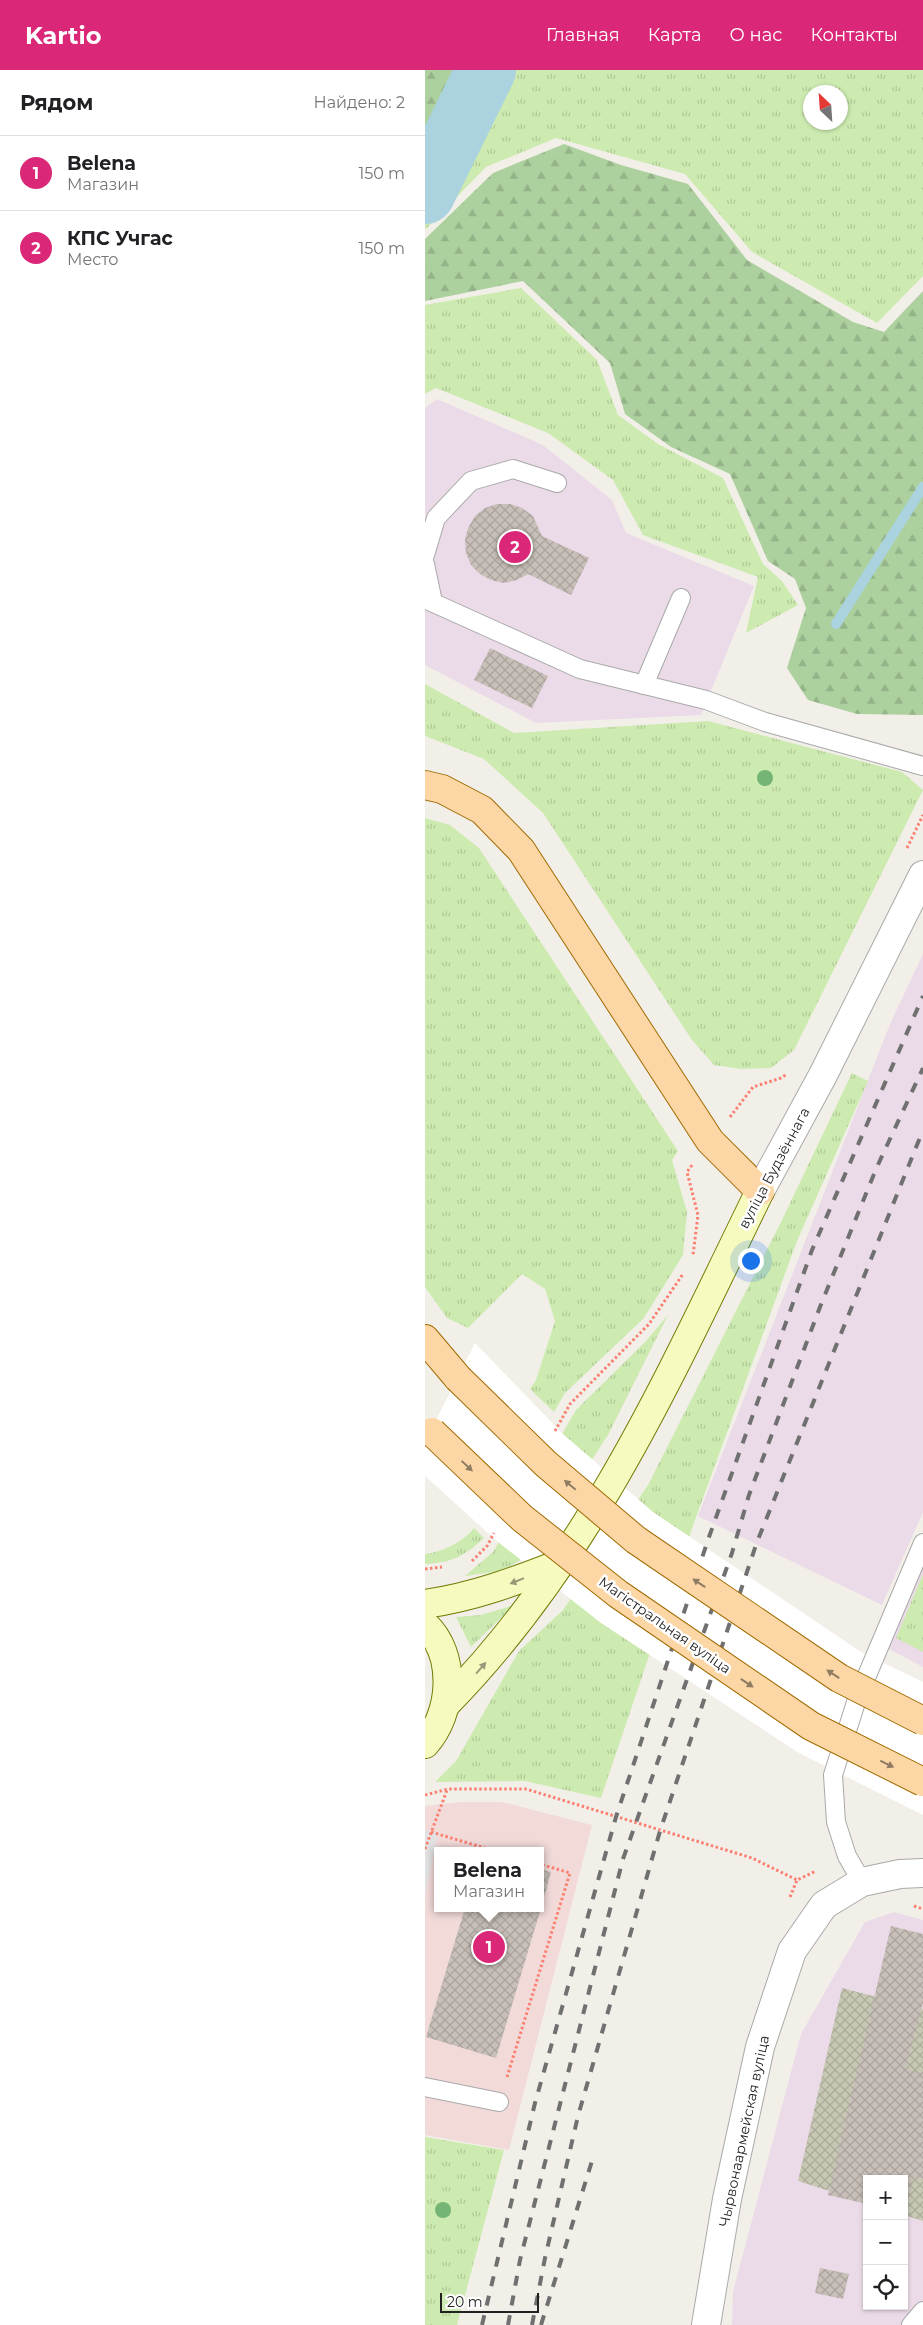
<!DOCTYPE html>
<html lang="ru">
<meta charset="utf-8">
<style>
:root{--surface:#fff;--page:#f2f2f2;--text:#202124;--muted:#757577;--line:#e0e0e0;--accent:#db2777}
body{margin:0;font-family:Montserrat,sans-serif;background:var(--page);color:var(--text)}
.controls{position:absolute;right:15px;bottom:15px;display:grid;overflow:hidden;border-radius:0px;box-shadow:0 1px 4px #0004}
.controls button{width:45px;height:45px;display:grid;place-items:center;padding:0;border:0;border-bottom:1px solid var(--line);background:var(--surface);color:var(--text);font:25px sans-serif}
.compass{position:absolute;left:378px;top:15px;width:45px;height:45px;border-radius:50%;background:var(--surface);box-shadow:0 1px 4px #0004;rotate:335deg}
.scale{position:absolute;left:15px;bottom:12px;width:99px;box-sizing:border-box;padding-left:5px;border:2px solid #222;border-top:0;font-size:14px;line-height:18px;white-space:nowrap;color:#222;-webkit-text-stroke:4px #fff;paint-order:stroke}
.you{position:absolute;left:325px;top:1190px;width:18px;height:18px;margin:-12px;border:4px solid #fff;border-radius:50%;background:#1a73e8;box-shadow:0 0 0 8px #1a73e833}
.badge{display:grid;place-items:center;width:32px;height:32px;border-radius:50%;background:var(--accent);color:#fff;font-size:16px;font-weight:700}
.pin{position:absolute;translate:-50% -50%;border:2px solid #fff;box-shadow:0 1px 5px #0006}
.popup{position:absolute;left:9px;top:1777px;width:110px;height:65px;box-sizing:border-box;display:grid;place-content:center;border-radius:0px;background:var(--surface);filter:drop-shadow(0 1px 4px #0005);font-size:16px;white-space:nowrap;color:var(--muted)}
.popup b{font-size:19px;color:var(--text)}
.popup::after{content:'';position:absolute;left:50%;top:100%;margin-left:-10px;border:10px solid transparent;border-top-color:var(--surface)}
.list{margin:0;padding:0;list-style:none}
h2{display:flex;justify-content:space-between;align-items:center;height:65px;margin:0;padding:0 20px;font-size:21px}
h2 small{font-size:16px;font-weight:400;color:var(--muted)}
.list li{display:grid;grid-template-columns:32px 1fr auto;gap:15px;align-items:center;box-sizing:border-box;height:75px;padding:0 20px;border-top:1px solid var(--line)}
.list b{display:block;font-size:19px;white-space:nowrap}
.list p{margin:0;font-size:16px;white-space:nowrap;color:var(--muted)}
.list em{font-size:16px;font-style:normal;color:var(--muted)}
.icon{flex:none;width:28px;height:28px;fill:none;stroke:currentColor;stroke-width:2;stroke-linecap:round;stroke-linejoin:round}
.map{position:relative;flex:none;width:498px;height:2255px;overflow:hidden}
header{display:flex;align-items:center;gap:30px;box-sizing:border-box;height:70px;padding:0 25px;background:var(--accent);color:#fff}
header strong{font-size:24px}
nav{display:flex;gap:28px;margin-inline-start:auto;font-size:18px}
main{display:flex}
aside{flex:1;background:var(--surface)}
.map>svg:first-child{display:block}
</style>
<header>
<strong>Kartio</strong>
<nav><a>Главная</a><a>Карта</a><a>О нас</a><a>Контакты</a></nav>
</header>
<main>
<aside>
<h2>Рядом<small>Найдено: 2</small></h2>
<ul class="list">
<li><span class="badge">1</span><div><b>Belena</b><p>Магазин</p></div><em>150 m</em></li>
<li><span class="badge">2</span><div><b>КПС Учгас</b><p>Место</p></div><em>150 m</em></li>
</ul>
</aside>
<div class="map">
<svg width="498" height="2255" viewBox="0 0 498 2255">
<defs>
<pattern id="construction-cross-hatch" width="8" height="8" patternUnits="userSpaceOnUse" patternTransform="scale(1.25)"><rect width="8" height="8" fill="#c7c7b4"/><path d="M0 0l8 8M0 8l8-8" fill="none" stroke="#abab9a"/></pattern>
<pattern id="grass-tufts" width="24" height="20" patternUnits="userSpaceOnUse" patternTransform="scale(1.25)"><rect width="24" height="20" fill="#cdebb0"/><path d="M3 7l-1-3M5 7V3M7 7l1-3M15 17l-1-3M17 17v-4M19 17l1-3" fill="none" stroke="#b0c997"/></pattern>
<pattern id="forest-firs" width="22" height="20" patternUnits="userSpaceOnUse" patternTransform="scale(1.25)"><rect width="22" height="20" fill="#add19e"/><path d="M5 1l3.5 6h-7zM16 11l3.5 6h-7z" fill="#95b388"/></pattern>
<pattern id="building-cross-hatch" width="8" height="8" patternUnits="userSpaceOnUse" patternTransform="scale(1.25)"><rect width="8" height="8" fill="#c7bfb8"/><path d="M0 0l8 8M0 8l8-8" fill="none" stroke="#aba49e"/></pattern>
</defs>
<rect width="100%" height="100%" fill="#f2efe9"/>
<path fill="#f2dad9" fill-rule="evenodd" d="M35,1732H77L167,1755L84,2080L0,2065V1736ZM13,1781H115V1838H13Z"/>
<g fill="#ebdbe8" fill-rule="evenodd">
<polygon points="12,329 118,375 187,430 201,463 329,516 276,645 111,653 0,595 0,338"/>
<polygon points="498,884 498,1442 457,1535 273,1446 465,954"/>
<polygon points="498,1463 498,1597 449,1571"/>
<path d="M469,1842L498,1850V2255H307L308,2222L376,1964L440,1852ZM442,2109H479V2236H442Z"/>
</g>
<polygon fill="url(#construction-cross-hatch)" points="417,1918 498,1939 498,2151 479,2145 479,2109 442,2109 442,2133 373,2111"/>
<g fill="url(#grass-tufts)" fill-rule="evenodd">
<path d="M73,0H498V206L452,253L327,182L260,104L131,68L61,97L0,160V145L9,125ZM386,22H416V52H386Z"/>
<polygon points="96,218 172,290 193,345 233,374 298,408 338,494 357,511 373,535 321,563 333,507 218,465 188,410 123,363 11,318 0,324 0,235"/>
<polygon points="0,614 89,663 283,651 477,702 498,720 369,980 346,998 316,999 289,995 267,970 118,743 59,689 0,666"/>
<polygon points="0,748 25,755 54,778 253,1081 247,1090 262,1142 258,1185 219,1248 140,1323 129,1342 105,1319 111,1310 130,1251 120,1219 97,1204 43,1258 22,1248 0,1217"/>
<polygon points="427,1003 443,1011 372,1171 270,1450 176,1728 100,1711 10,1712 31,1691 94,1581 138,1540 223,1415 356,1152"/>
<polygon points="243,1245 183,1365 106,1484 77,1501 40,1506 68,1482 151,1340 220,1272"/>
<path d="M49,1458L59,1468C40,1486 26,1493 0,1494V1484C18,1482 38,1472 49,1458Z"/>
<polygon points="498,1504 498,1582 471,1568"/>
<polygon points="89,1535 46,1577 31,1547 56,1545"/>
<polygon points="0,2067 79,2080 32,2255 0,2255"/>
</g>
<g fill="url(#forest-firs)">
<polygon points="0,0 30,0 0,61"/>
<polygon points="139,74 196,95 263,114 322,190 428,252 459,262 498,221 498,645 432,644 383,630 362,598 381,538 370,509 343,491 305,404 246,377 200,344 185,293 98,211 0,231 0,169 68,103"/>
</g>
<polygon fill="#e2e2e2" points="0,1761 13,1763 0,1826"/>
<polygon fill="#fff" points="50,1273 138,1364 228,1442 436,1582 498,1612 498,1745 374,1683 176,1553 73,1472 0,1406 0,1372"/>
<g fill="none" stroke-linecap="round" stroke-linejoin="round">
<polyline stroke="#aad3df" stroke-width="10" points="411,554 498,417"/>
<polyline stroke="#aad3df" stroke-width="60" points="0,124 61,0"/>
</g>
<g fill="url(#building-cross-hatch)">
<polygon points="72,434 85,434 97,438 108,446 117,466 164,488 146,525 103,504 92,510 79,513 66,510 55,504 46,495 41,483 40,470 43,458 50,446 60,438"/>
<polygon points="65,578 123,606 107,638 49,610"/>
<polygon points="115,1799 126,1802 116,1838 115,1838"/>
<polygon points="40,1838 116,1838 71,1988 1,1967"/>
<polygon points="466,1856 498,1864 498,1933 480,1999 498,2003 498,2109 489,2107 480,2145 479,2109 442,2109 442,2134 403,2125"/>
<polygon points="395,2198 424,2204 418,2229 390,2223"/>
</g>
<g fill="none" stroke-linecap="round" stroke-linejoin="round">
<defs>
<g id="lane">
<polyline points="0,485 11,448 46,411 88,399 132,413"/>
<polyline points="0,494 8,532"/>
<polyline points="0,529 155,599 281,630 340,652 498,696"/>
<polyline points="219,615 256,528"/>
<polyline points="437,1812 422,1786 411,1752 408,1705 432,1629 498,1473"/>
<polyline points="0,2017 74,2032"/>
<polyline points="486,2255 498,2241"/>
</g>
<g id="street">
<polyline points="335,1121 398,1005 498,805"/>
<polyline points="281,2255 302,2129 335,1977 367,1881 399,1835 437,1812 475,1804 498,1803"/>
</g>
<g id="secondary">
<path d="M0,1534C49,1527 91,1511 137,1493"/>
<path d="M0,1555C32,1585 28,1643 0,1674"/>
<path d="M22,1633C166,1486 246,1303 335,1121"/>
</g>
<g id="primary">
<polyline points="0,715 17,719 57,740 96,780 285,1071 335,1121"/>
<polyline points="0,1269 33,1308"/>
</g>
</defs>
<use href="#lane" stroke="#a9a9a9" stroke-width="20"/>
<use href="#street" stroke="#a9a9a9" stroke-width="30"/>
<use href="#secondary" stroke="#707d05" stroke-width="30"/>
<use href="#primary" stroke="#a06b00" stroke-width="30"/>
<g stroke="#fa8072" stroke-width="3" stroke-dasharray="2.5 2.5" stroke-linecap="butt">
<polyline points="482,778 498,745"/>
<polyline points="305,1047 328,1017 356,1008 362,1004"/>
<polyline points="267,1095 262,1102 273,1145 268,1185"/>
<polyline points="130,1361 145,1334 224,1254 258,1204"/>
<polyline points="47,1491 62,1476 69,1463"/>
<polyline points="0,1499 17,1497"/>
<polyline points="0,1725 23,1719 101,1719 327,1788 372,1810"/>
<polyline points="6,1762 70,1781"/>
<polyline points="0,1779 22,1720"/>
<polyline points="365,1827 372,1810 391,1801"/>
<polyline points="489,1836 498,1839"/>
<polyline points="82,2007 145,1803 115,1794"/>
</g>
<use href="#lane" stroke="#fff" stroke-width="18"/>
<use href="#street" stroke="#fff" stroke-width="28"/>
<use href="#secondary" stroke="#f7fabf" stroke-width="28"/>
<use href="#primary" stroke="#fcd6a4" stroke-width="28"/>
<g stroke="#707070" stroke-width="4" stroke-dasharray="10 10" stroke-linecap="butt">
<polyline points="57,2255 110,2033 191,1747 284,1467 387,1180 498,926"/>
<polyline points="83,2255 95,2190 198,1789 307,1483 324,1425 395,1237 451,1099 498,998"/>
<polyline points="107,2255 120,2188 153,2046 235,1761 332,1472 498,1060"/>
<polyline points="116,2255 167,2091"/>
</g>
<defs>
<g id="primary-bridge">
<polyline points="33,1308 121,1394 211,1470 414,1608 498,1651"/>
<polyline points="7,1362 97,1448 193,1524 386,1656 498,1712"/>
</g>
</defs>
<use href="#primary-bridge" stroke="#a06b00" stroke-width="30" stroke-linecap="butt"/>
<use href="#primary-bridge" stroke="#fcd6a4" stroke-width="28"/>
</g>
<g fill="#74b475">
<circle cx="340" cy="708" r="8"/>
<circle cx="18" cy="2140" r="8"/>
</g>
<defs><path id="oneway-solid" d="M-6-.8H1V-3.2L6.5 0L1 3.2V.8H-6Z" transform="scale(1.25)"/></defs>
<g fill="#8f7c63">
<use href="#oneway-solid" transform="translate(42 1396) rotate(43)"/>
<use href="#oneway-solid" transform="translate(145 1415) rotate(-140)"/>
<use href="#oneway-solid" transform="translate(274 1513) rotate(-146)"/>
<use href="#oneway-solid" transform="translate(408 1604) rotate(-147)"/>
<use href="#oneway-solid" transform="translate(322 1613) rotate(34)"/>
<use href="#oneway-solid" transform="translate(462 1694) rotate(26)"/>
</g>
<g fill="#979978">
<use href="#oneway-solid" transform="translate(92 1511) rotate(158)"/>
<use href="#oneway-solid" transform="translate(56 1598) rotate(-49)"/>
</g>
<g text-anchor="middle" stroke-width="5" stroke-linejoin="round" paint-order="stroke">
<g font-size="14" fill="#222" stroke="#fff">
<text transform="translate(349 1098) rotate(-62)" y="5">вуліца Будзённага</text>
<text transform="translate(240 1555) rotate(35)" y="5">Магістральная вуліца</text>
<text transform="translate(319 2061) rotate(-78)" y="5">Чырвонаармейская вуліца</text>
</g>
</g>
</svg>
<div class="controls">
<button>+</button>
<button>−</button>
<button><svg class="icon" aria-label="locate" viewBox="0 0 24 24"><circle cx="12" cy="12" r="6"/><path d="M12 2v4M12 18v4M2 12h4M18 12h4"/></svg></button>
</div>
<svg class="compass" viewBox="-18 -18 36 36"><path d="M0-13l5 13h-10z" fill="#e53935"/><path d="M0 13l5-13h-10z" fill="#757577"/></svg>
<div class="scale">20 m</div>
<div class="you"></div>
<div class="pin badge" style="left:64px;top:1877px">1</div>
<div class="popup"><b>Belena</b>Магазин</div>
<div class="pin badge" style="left:90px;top:477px">2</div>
</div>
</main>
